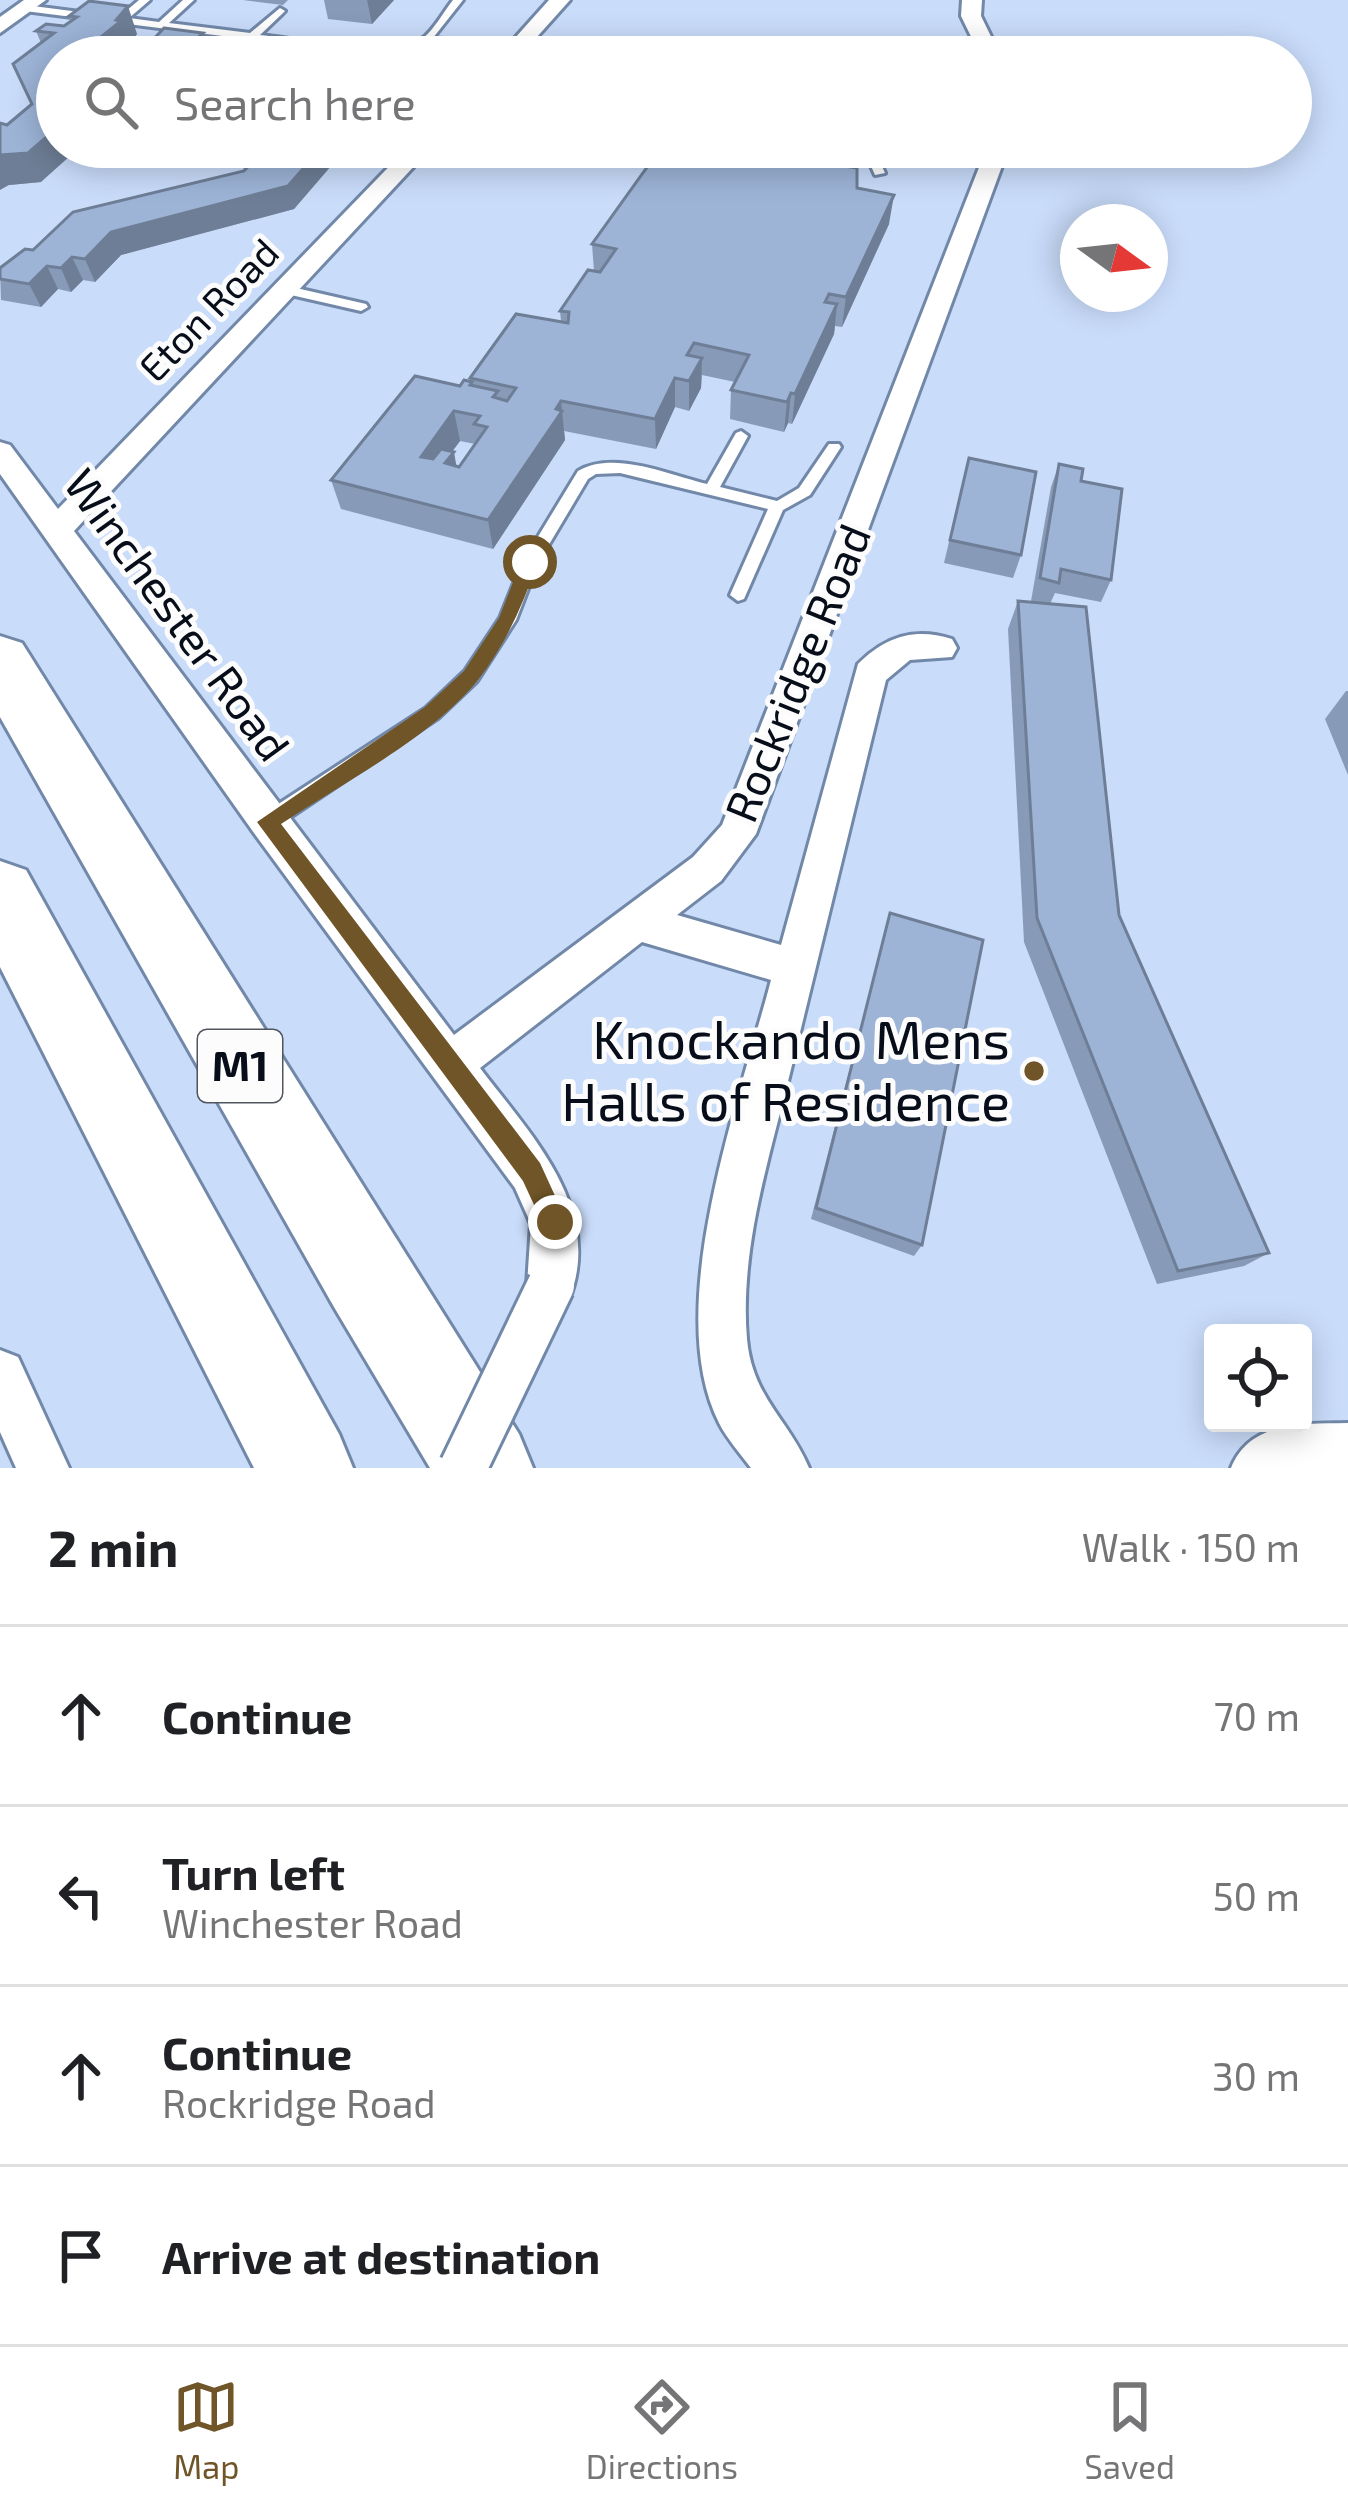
<!DOCTYPE html>
<meta charset="utf-8">
<style>
:root{--surface:#fff;--page:#f2f2f2;--text:#202124;--muted:#757577;--line:#e0e0e0;--accent:#6f5527}
body{margin:0;font-family:"Exo 2",sans-serif;background:var(--page);color:var(--text)}
.controls{position:absolute;right:36px;bottom:36px;display:grid;overflow:hidden;border-radius:12px;box-shadow:0 6px 30px #0003}
.controls button{width:108px;height:108px;display:grid;place-items:center;padding:0;border:0;border-bottom:3px solid var(--line);background:var(--surface);color:var(--text);font:60px sans-serif}
.compass{position:absolute;left:1060px;top:204px;width:108px;height:108px;border-radius:50%;background:var(--surface);box-shadow:0 6px 30px #0003;rotate:105deg}
.stop{position:absolute;width:36px;height:36px;margin:-27px;border:9px solid #6f5527;border-radius:50%;background:#fff}
.stop.end{background:#6f5527;border-color:#fff;box-shadow:0 3px 12px #0008}
.list{margin:0;padding:0;list-style:none}
h2{display:flex;justify-content:space-between;align-items:center;height:156px;margin:0;padding:0 48px;font-size:51px}
h2 small{font-size:39px;font-weight:400;color:var(--muted)}
.list li{display:grid;grid-template-columns:78px 1fr auto;gap:36px;align-items:center;box-sizing:border-box;height:180px;padding:0 48px;border-top:3px solid var(--line)}
.list b{display:block;font-size:45px;white-space:nowrap}
.list p{margin:0;font-size:39px;white-space:nowrap;color:var(--muted)}
.list em{font-size:39px;font-style:normal;color:var(--muted)}
.icon{flex:none;width:66px;height:66px;fill:none;stroke:currentColor;stroke-width:2;stroke-linecap:round;stroke-linejoin:round}
.map{position:relative;flex:none;width:1348px;height:1468px;overflow:hidden}
.search{position:absolute;background:var(--surface);box-shadow:0 6px 30px #0003;left:36px;right:36px;top:36px;height:132px;display:flex;align-items:center;gap:30px;box-sizing:border-box;padding:0 42px;border-radius:66px;color:var(--muted);font-size:45px}
.sheet{height:876px;background:var(--surface)}
nav{display:flex;justify-content:space-around;align-items:center;box-sizing:border-box;height:168px;border-top:3px solid var(--line);background:var(--surface);font-size:33px;color:var(--muted)}
nav a{display:grid;justify-items:center;gap:6px}
nav .on{color:var(--accent)}
.map>svg:first-child{display:block}
</style>
<div class="map">
<svg width="1348" height="1468" viewBox="0 0 1348 1468">
<rect width="100%" height="100%" fill="#c9dcfa"/>
<g fill="none" stroke-linecap="round" stroke-linejoin="round">
<defs>
<g id="lane">
<path d="M139,0H150L129,18L159,22L183,0H194L169,23L250,33L280,8L285,11L283,13L260,35C298,39 391,60 423,38C434,30 444,11 453,0H463L433,38L516,46L521,49L516,52L427,43L395,53L366,54L25,11L20,8L25,5L119,17Z"/>
<polygon points="495,147 507,147 499,153 493,150"/>
<polygon points="832,147 844,147 880,162 885,173 875,175 871,166 837,154"/>
<polygon points="283,285 366,304 368,307 361,311 278,292 277,289"/>
<path d="M741,431L748,436L720,487L777,501L799,488L829,444H839L841,447L810,495L783,510L744,599L738,601L730,595L768,509L620,473L596,474L588,479L538,563L516,620L477,681L438,718L274,828L267,830L260,828L258,822L260,816L426,708L465,671L500,618L522,563L578,471C614,450 669,475 707,484L736,433Z"/>
</g>
<g id="street">
<polygon points="24,0 46,0 0,33 0,17"/>
<polygon points="549,0 570,0 519,57 498,57"/>
<polygon points="962,0 982,0 981,16 1001,57 981,57 961,16"/>
<path d="M408,147H432L74,531L454,1035L693,857L722,825L987,147H1009L756,834L721,881L677,915L781,945L858,664C885,637 914,627 952,639L957,648L952,657L910,660L886,680C855,807 824,934 793,1061C772,1150 739,1246 747,1339C752,1397 789,1420 809,1468H751C740,1453 727,1439 719,1423C661,1308 740,1099 771,980L642,942L480,1068C531,1135 606,1211 568,1302L551,1309L534,1302L527,1285L531,1224L515,1188L254,833L0,474V442L10,445L58,509Z"/>
<polygon points="0,1350 18,1357 69,1468 16,1468 0,1432"/>
<path d="M1348,1423V1468H1231C1250,1420 1304,1424 1348,1423Z"/>
</g>
<g id="highway">
<polygon points="0,636 22,643 519,1434 533,1468 430,1468 334,1307 0,717"/>
<polygon points="0,861 26,870 339,1434 353,1468 254,1468 0,967"/>
</g>
</defs>
<use href="#lane" stroke="#7288a9" stroke-width="6"/>
<use href="#street" stroke="#7288a9" stroke-width="6"/>
<use href="#highway" stroke="#7288a9" stroke-width="6"/>
<use href="#lane" fill="#fff" fill-rule="evenodd"/>
<use href="#street" fill="#fff" fill-rule="evenodd"/>
<use href="#highway" fill="#fff" fill-rule="evenodd"/>
<defs>
<polyline id="street-bridge" points="463,1468 551,1285"/>
</defs>
<use href="#street-bridge" stroke="#7288a9" stroke-width="52" stroke-linecap="butt"/>
<use href="#street-bridge" stroke="#fff" stroke-width="46"/>
</g>
<g fill="#879bb9" fill-rule="evenodd">
<polygon points="243,0 288,0 283,5"/>
<polygon points="324,0 394,0 372,24 328,19"/>
<polygon points="69,16 137,34 129,44 131,49 122,57 57,57 41,182 9,185 7,125 32,105 13,64 41,43 36,31 64,26 71,21"/>
<polygon points="266,147 326,147 331,166 294,209 121,255 95,282 83,280 71,292 58,289 41,307 1,300 0,268 33,250 244,171 240,155 264,149"/>
<path d="M629,147H825L817,162L857,188L889,224L842,327L835,326L834,334L792,424L788,423L784,432L730,419L731,390L735,382L702,375L701,388L689,411L675,407L656,449L564,431L565,440L493,549L341,509L331,480L460,386L470,382V378L561,321L560,311L594,271L592,244L645,171L644,150ZM460,441L475,444L459,467L456,466L452,451Z"/>
<polygon points="969,458 1021,555 1013,578 944,563"/>
<polygon points="1059,464 1081,481 1111,580 1101,602 1055,593 1050,604 1119,915 1269,1253 1244,1266 1157,1284 1024,942 1008,629 1018,601 1040,603 1031,601 1051,487"/>
<polygon points="1346,691 1348,691 1348,775 1325,719"/>
<polygon points="890,913 922,1245 914,1256 811,1219"/>
</g>
<g fill="#6e7e96">
<polygon points="367,0 394,0 372,24"/>
<polygon points="128,6 137,34 129,44 131,49 122,57 76,57"/>
<polygon points="203,33 211,57 197,57 196,39"/>
<polygon points="57,128 57,147 80,147 41,182 9,185 0,190 0,155"/>
<polygon points="322,147 326,147 331,166 294,209 121,255 95,282 85,259 111,232"/>
<polygon points="811,147 825,147 806,181 808,152"/>
<polygon points="894,195 889,224 842,327 846,297"/>
<polygon points="72,257 83,280 71,292 61,268"/>
<polygon points="47,266 58,289 41,307 29,284"/>
<polygon points="837,304 834,334 792,424 795,394"/>
<polygon points="702,358 701,388 689,411 689,381"/>
<polygon points="675,378 675,407 656,449 655,419"/>
<polygon points="791,393 788,423 784,432 787,402"/>
<polygon points="561,401 565,440 493,549 488,520"/>
<polygon points="454,411 460,441 427,486 421,457"/>
<polygon points="454,452 459,481 445,463"/>
</g>
<g fill="#9db4d7" stroke="#6e7e96" stroke-width="3" fill-rule="evenodd">
<polygon points="89,1 128,6 116,20 121,21 76,57 57,57 57,128 28,153 0,155 0,123 7,125 32,104 13,64 54,33 36,31 46,24 64,26 77,17 69,16"/>
<polygon points="164,28 203,33 196,39 206,41 198,47 206,49 197,57 142,57 153,48 146,47"/>
<polygon points="247,147 264,149 266,147 322,147 288,186 111,232 85,259 72,257 61,268 47,266 29,284 0,279 0,268 25,249 33,250 73,212 244,171 257,157 240,155"/>
<path d="M648,147H726L857,168V188L894,195L846,297L829,294L825,302L837,304L795,394L791,393L787,402L731,390L749,355L694,343L687,355L702,358L689,381L675,378L655,419L561,401L556,409L562,411L488,520L331,480L415,376L460,386L464,380L472,382L470,385L498,391L493,397L507,401L516,388L470,378L516,314L568,323L569,312L560,311L588,270L600,272L616,249L592,244L660,149ZM454,411L480,416L474,424L487,427L459,467L445,463L454,452L441,449L433,459L421,457Z"/>
<polygon points="783,147 811,147 808,152"/>
<polygon points="969,458 1036,472 1021,555 950,540"/>
<polygon points="1059,464 1083,469 1081,481 1122,489 1111,580 1061,569 1059,583 1040,578"/>
<polygon points="1018,601 1086,607 1119,915 1269,1253 1178,1271 1037,918"/>
<polygon points="890,913 983,940 922,1245 816,1208"/>
</g>
<path fill="#6f5527" d="M530,556L538,562C523,604 506,644 478,680C432,737 343,783 281,824L540,1163L567,1222L564,1231L555,1235L546,1231L523,1181L257,822L425,707L464,671L499,618L521,562Z"/>
<circle fill="#6f5527" stroke="#fcfcfc" stroke-width="4.5" cx="1034" cy="1071" r="12"/>
<g text-anchor="middle" stroke-width="10" stroke-linejoin="round" paint-order="stroke">
<g font-size="39" fill="#070e1a" stroke="#fcfcfc">
<text transform="translate(209 310) rotate(-46)" y="14">Eton Road</text>
</g>
<rect fill="#fcfcfc" stroke="#50555e" stroke-width="3" x="198" y="1030" width="84" height="72" rx="9"/>
<g font-size="42" font-weight="bold" fill="#070e1a">
<text x="240" y="1081">M1</text>
</g>
<g font-size="45" fill="#070e1a" stroke="#fcfcfc">
<text transform="translate(177 615) rotate(54)" y="16">Winchester Road</text>
<text transform="translate(798 673) rotate(-68)" y="16">Rockridge Road</text>
</g>
<g font-size="54" fill="#070e1a" stroke="#fcfcfc" text-anchor="end">
<text x="1010" y="1059">Knockando Mens<tspan x="1010" dy="62">Halls of Residence</tspan></text>
</g>
</g>
</svg>
<div class="controls">
<button><svg class="icon" aria-label="locate" viewBox="0 0 24 24"><circle cx="12" cy="12" r="6"/><path d="M12 2v4M12 18v4M2 12h4M18 12h4"/></svg></button>
</div>
<svg class="compass" viewBox="-18 -18 36 36"><path d="M0-13l5 13h-10z" fill="#e53935"/><path d="M0 13l5-13h-10z" fill="#757577"/></svg>
<div class="stop" style="left:530px;top:562px"></div>
<div class="stop end" style="left:555px;top:1222px"></div>
<div class="search"><svg class="icon" aria-label="search" viewBox="0 0 24 24"><circle cx="10" cy="10" r="6"/><path d="M15 15l6 6"/></svg>Search here</div>
</div>
<section class="sheet">
<h2>2 min<small>Walk · 150 m</small></h2>
<ul class="list">
<li><svg class="icon" aria-label="ahead" viewBox="0 0 24 24"><path d="M12 20V5M6 11l6-6 6 6"/></svg><div><b>Continue</b></div><em>70 m</em></li>
<li><svg class="icon" aria-label="left" viewBox="0 0 24 24"><path d="M17 20v-9H6M10 6l-5 5 5 5"/></svg><div><b>Turn left</b><p>Winchester Road</p></div><em>50 m</em></li>
<li><svg class="icon" aria-label="ahead" viewBox="0 0 24 24"><path d="M12 20V5M6 11l6-6 6 6"/></svg><div><b>Continue</b><p>Rockridge Road</p></div><em>30 m</em></li>
<li><svg class="icon" aria-label="arrive" viewBox="0 0 24 24"><path d="M6 21V4h12l-3 4 3 4H6"/></svg><div><b>Arrive at destination</b></div></li>
</ul>
</section>
<nav>
<a class="on"><svg class="icon" aria-label="map" viewBox="0 0 24 24"><path d="M3 6l6-2 6 2 6-2v14l-6 2-6-2-6 2zM9 4v14M15 6v14"/></svg>Map</a>
<a><svg class="icon" aria-label="directions" viewBox="0 0 24 24"><path d="M12 3l9 9-9 9-9-9zM9 14v-3h6M13 9l2 2-2 2"/></svg>Directions</a>
<a><svg class="icon" aria-label="saved" viewBox="0 0 24 24"><path d="M7 4h10v16l-5-4-5 4z"/></svg>Saved</a>
</nav>
